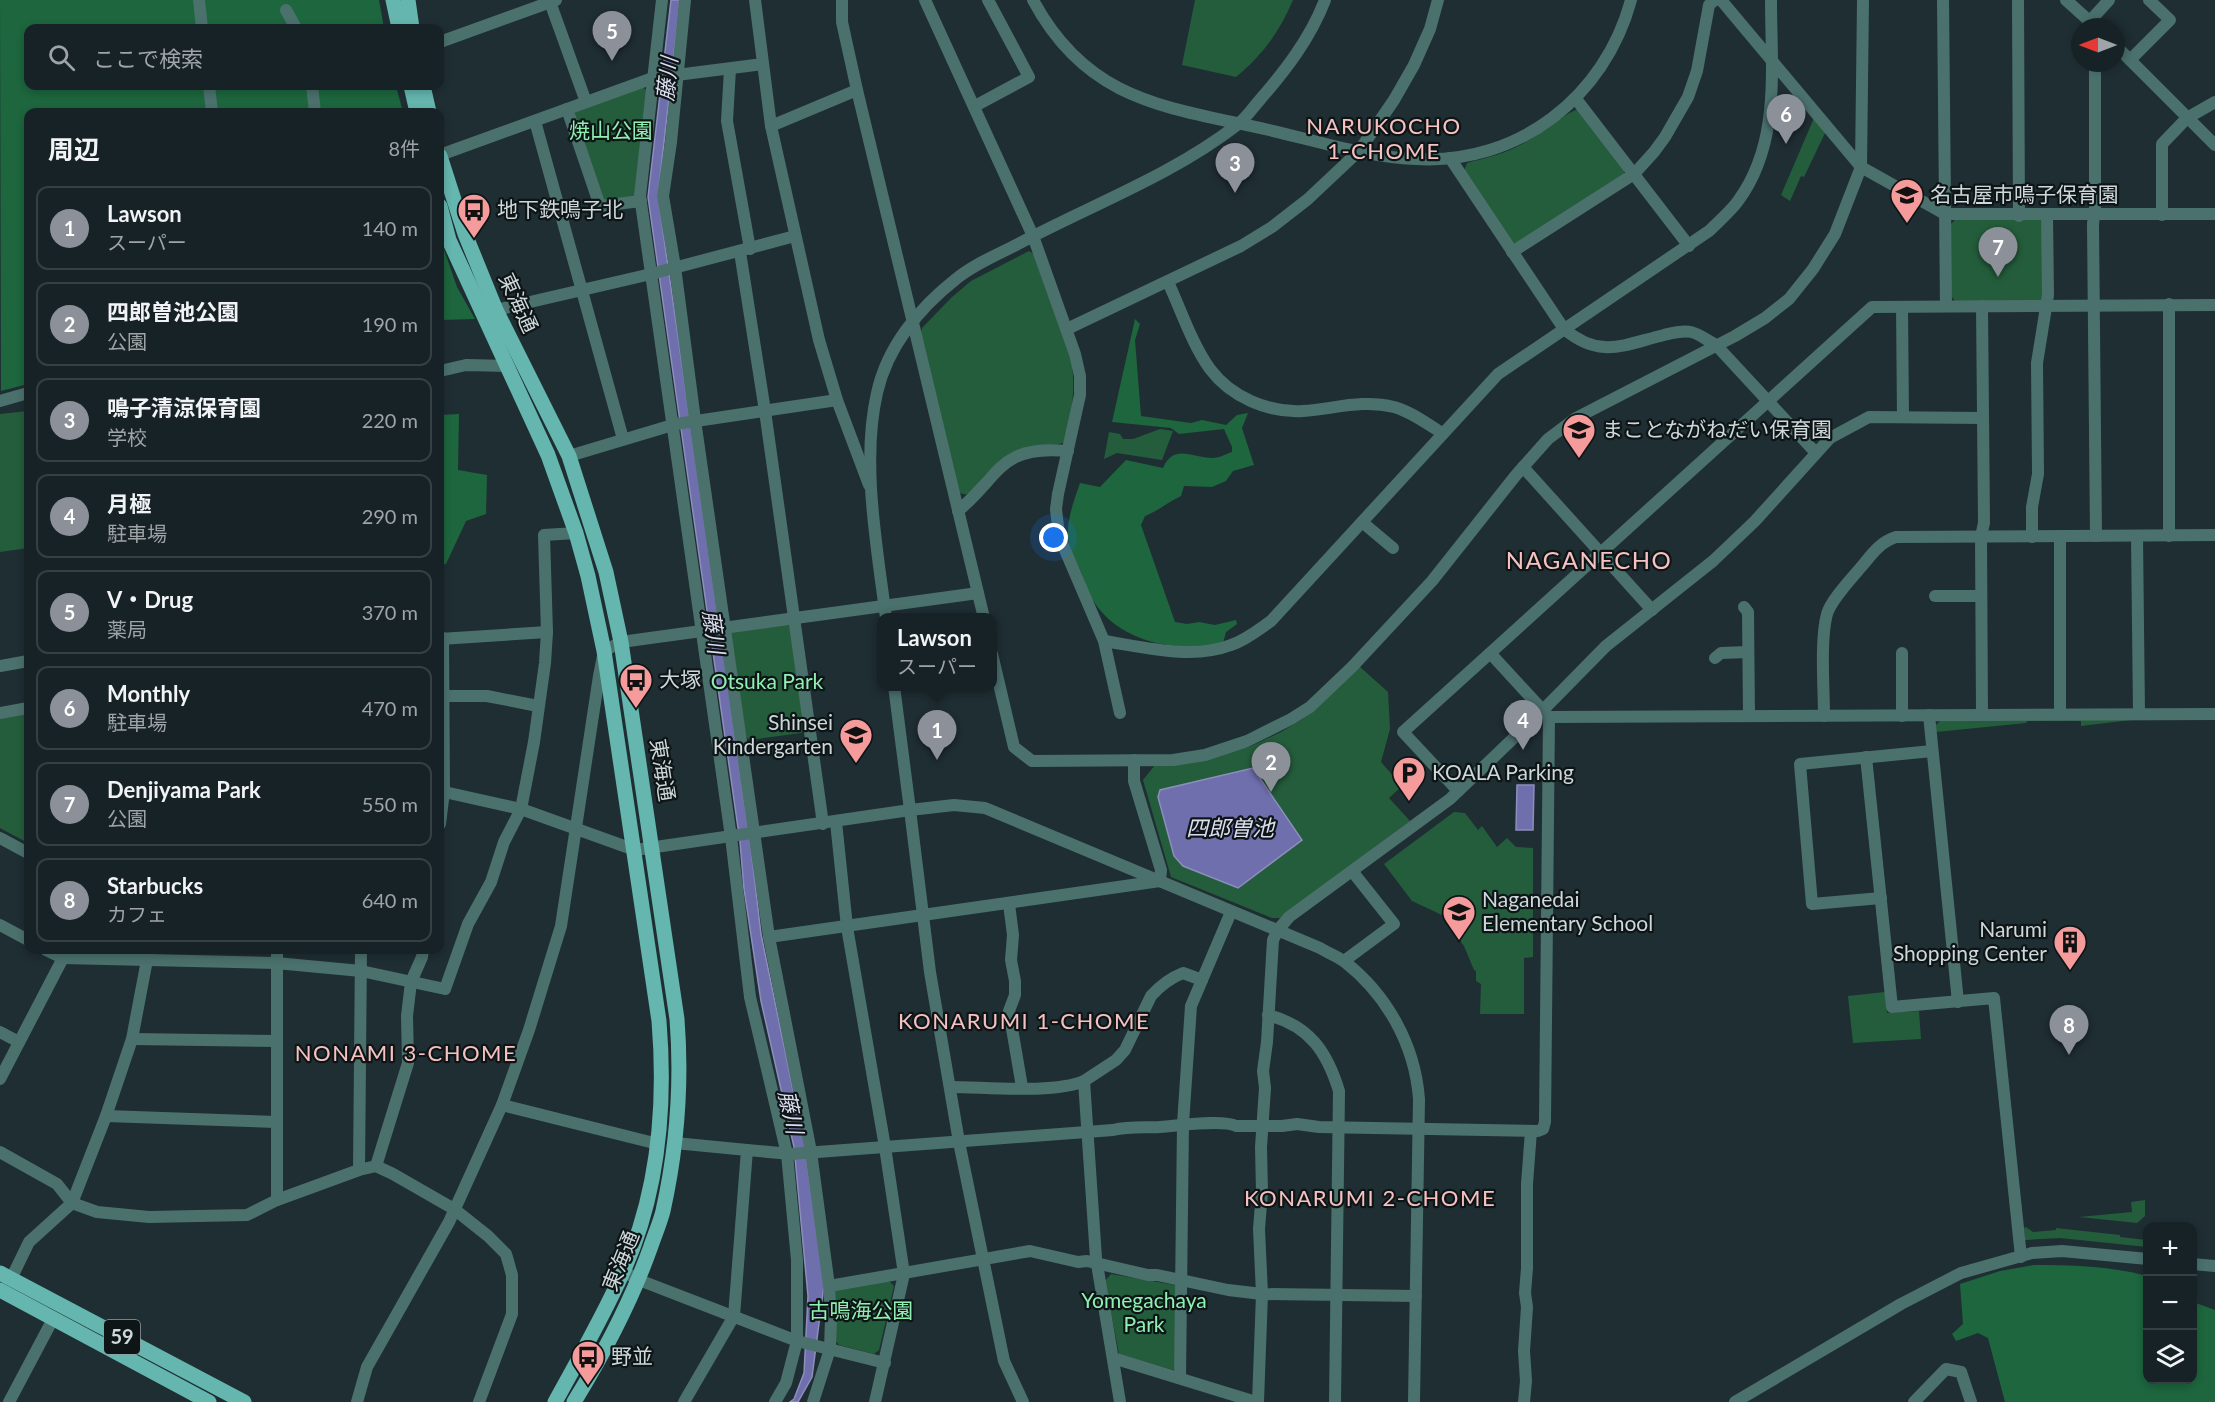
<!DOCTYPE html>
<html lang="ja">
<meta charset="utf-8">
<style>
:root{--surface:#172226;--page:#202a2e;--text:#f1f3f6;--muted:#9ea4a7;--line:#363f43;--accent:#8c9099}
body{margin:0;font-family:Lato,"Noto Sans JP",sans-serif;background:var(--page);color:var(--text)}
.controls{position:absolute;right:18px;bottom:18px;display:grid;overflow:hidden;border-radius:12px;box-shadow:0 3px 9px #0003}
.controls button{width:54px;height:54px;display:grid;place-items:center;padding:0;border:0;border-bottom:2px solid var(--line);background:var(--surface);color:var(--text);font:30px sans-serif}
.compass{position:absolute;left:2071px;top:18px;width:54px;height:54px;border-radius:50%;background:var(--surface);box-shadow:0 3px 9px #0003;rotate:270deg}
.you{position:absolute;left:1054px;top:538px;width:21px;height:21px;margin:-15px;border:4px solid #fff;border-radius:50%;background:#1a73e8;box-shadow:0 0 0 9px #1a73e833}
.badge{display:grid;place-items:center;width:39px;height:39px;border-radius:50%;background:var(--accent);color:#fff;font-size:20px;font-weight:700}
.pin{position:absolute;translate:-50% -50px;filter:drop-shadow(0 2px 3px #0008)}
.pin::after{content:'';position:absolute;top:32px;width:21px;height:18px;background:inherit;clip-path:polygon(0 0,100% 0,50% 100%)}
.popup{position:absolute;left:877px;top:613px;width:120px;height:78px;box-sizing:border-box;display:grid;place-content:center;border-radius:12px;background:var(--surface);filter:drop-shadow(0 2px 4px #0005);font-size:20px;white-space:nowrap;color:var(--muted)}
.popup b{font-size:22px;color:var(--text)}
.popup::after{content:'';position:absolute;left:50%;top:100%;margin-left:-12px;border:12px solid transparent;border-top-color:var(--surface)}
.list{margin:0;padding:0;list-style:none}
h2{display:flex;justify-content:space-between;align-items:center;height:78px;margin:0;padding:0 24px;font-size:26px}
h2 small{font-size:20px;font-weight:400;color:var(--muted)}
.list li{display:grid;grid-template-columns:39px 1fr auto;gap:18px;align-items:center;box-sizing:border-box;height:84px;margin:0 12px 12px;padding:0 12px;border:2px solid var(--line);border-radius:12px}
.list b{display:block;font-size:22px;white-space:nowrap}
.list p{margin:0;font-size:20px;white-space:nowrap;color:var(--muted)}
.list em{font-size:20px;font-style:normal;color:var(--muted)}
.icon{flex:none;width:33px;height:33px;fill:none;stroke:currentColor;stroke-width:2;stroke-linecap:round;stroke-linejoin:round}
.map{position:relative;flex:none;width:2215px;height:1402px;overflow:hidden}
.search{position:absolute;background:var(--surface);box-shadow:0 3px 9px #0003;left:24px;top:24px;width:420px;height:66px;display:flex;align-items:center;gap:15px;box-sizing:border-box;padding:0 21px;border-radius:12px;color:var(--muted);font-size:22px}
.panel{position:absolute;background:var(--surface);box-shadow:0 3px 9px #0003;left:24px;top:108px;width:420px;height:846px;border-radius:12px}
.map>svg:first-child{display:block}
</style>
<div class="map">
<svg width="2215" height="1402" viewBox="0 0 2215 1402">
<rect width="100%" height="100%" fill="#1f2e33"/>
<g fill="#245d3c">
<path d="M1195,0H1293C1280,31 1262,56 1236,77L1182,65Z"/>
<polygon points="642,86 647,91 635,196 607,203 601,199 573,117 575,111"/>
<path d="M1580,109L1624,168V174L1518,243H1512L1464,171L1467,163C1486,158 1507,153 1524,143C1538,136 1568,110 1580,109Z"/>
<polygon points="1814,118 1826,131 1804,177 1801,176 1790,201 1781,195"/>
<polygon points="2040,219 2044,223 2045,296 2041,301 1955,301 1951,296 1951,224 1955,220"/>
<path d="M1029,251L1034,254L1071,358C1076,388 1072,412 1065,442C1057,446 1047,444 1037,446C1002,454 990,467 969,495L959,493L921,333L922,328L951,298L971,281Z"/>
<polygon points="28,411 28,548 0,552 0,414"/>
<polygon points="1160,429 1173,431 1162,460 1117,453 1104,459 1109,432 1120,434 1123,439 1133,439"/>
<polygon points="786,623 790,627 804,729 801,733 750,740 745,736 730,635 733,631"/>
<polygon points="1359,666 1388,692 1390,729 1381,762 1402,786 1389,798 1410,821 1280,918 1272,918 1171,877 1143,780 1155,765 1249,747 1281,732 1301,720 1319,706"/>
<polygon points="28,714 28,843 0,828 0,719"/>
<polygon points="1942,719 2139,719 2081,726 2081,721 2027,721 2026,723 1936,732 1935,726"/>
<polygon points="1454,812 1465,813 1478,830 1482,826 1497,847 1507,838 1516,847 1533,848 1533,957 1524,958 1524,1014 1480,1014 1481,984 1476,981 1476,971 1474,970 1464,946 1442,915 1412,901 1384,864"/>
<polygon points="1885,992 1887,1013 1919,1011 1921,1039 1853,1043 1848,996"/>
<polygon points="2145,1200 2145,1216 2137,1223 2079,1217 2132,1212 2131,1202"/>
<polygon points="2026,1227 2033,1232 2056,1230 2056,1228 2120,1235 2120,1237 2147,1240 2147,1247 2060,1238 2025,1240 2024,1228"/>
<polygon points="1111,1274 1175,1285 1178,1290 1177,1367 1173,1370 1119,1354 1105,1281"/>
<polygon points="888,1280 894,1286 879,1350 874,1354 839,1345 835,1340 834,1293 837,1288"/>
</g>
<g fill="#1d663e">
<polygon points="0,0 379,0 384,28 28,28 28,86 396,86 403,112 28,112 28,384 1,391"/>
<polygon points="440,238 457,287 475,319 440,320"/>
<path d="M1135,319L1140,324L1135,340L1141,416L1191,423L1202,420L1226,425L1237,415L1248,413L1242,428L1254,465L1233,471L1226,481L1212,487L1184,486L1181,496C1168,502 1158,511 1145,516L1141,525L1175,622L1187,624L1199,622L1215,625L1236,620L1237,624L1226,632L1223,643C1176,653 1117,643 1091,597C1087,589 1084,580 1081,572C1076,561 1068,548 1068,537C1067,518 1074,501 1080,483L1100,487L1126,460L1163,468C1174,443 1192,458 1213,458C1219,458 1226,454 1232,452V447L1224,429L1179,434L1171,428L1112,422Z"/>
<polygon points="459,414 458,470 487,475 486,514 466,521 446,564 440,565 440,415"/>
<path d="M2034,1265C2073,1265 2110,1266 2147,1276L2148,1380H2192L2193,1302L2215,1310V1402H2005L1988,1338L1978,1333L1956,1341L1952,1334L1963,1324L1960,1284L2000,1271Z"/>
</g>
<g fill="#706fae" stroke="#8c8ebb" stroke-width="1.5">
<polygon points="671,0 680,0 658,196 751,849 761,934 805,1148 824,1285 812,1377 798,1402 790,1402 794,1399 804,1373 808,1296 794,1147 761,1001 744,889 740,842 648,197"/>
<polygon points="1253,768 1302,840 1238,888 1183,866 1174,856 1158,797 1160,790"/>
<polygon points="1517,785 1534,785 1533,830 1516,830"/>
</g>
<g fill="none" stroke-linecap="round" stroke-linejoin="round">
<g stroke="#4b716d" stroke-width="12">
<polyline points="199,0 202,28"/>
<polyline points="662,0 640,196 731,837 750,997 787,1154 797,1260 797,1341 786,1383 775,1402"/>
<polyline points="685,0 671,142 663,196 675,267 695,420 769,937 811,1152 829,1286 831,1318 830,1349 813,1402"/>
<polyline points="755,0 771,126 819,340 837,400 869,485"/>
<polyline points="842,0 842,22 857,90 984,618"/>
<polyline points="925,0 1033,236 1075,354 1080,376 1080,395 1058,494 1056,509 1059,536 1104,641 1120,713"/>
<path d="M1033,0C1088,103 1168,107 1269,130C1317,141 1367,157 1416,159C1518,165 1605,97 1631,0"/>
<polyline points="1721,0 1861,167 1945,214 2215,214"/>
<polyline points="1943,0 1946,306"/>
<polyline points="2018,0 2019,216"/>
<polyline points="2066,0 2096,27"/>
<polyline points="550,2 586,102"/>
<polyline points="286,10 296,28"/>
<polyline points="2092,27 2090,21 2109,0"/>
<polyline points="2116,46 2215,145"/>
<polyline points="2130,60 2170,20 2149,0"/>
<polyline points="2095,63 2095,208 2093,224 2096,536"/>
<polyline points="730,69 727,121 750,249"/>
<polyline points="209,86 212,112"/>
<polyline points="312,86 315,112"/>
<polyline points="1576,99 1689,246"/>
<polyline points="975,106 1029,77 988,0"/>
<polyline points="567,109 600,206 641,201"/>
<polyline points="535,121 623,439"/>
<polyline points="771,126 857,90"/>
<polyline points="440,155 653,78 763,64"/>
<path d="M1450,158L1564,329C1600,359 1623,345 1664,335C1672,333 1682,330 1691,332C1700,334 1708,341 1716,345L1816,453"/>
<polyline points="2162,215 2162,144 2187,118 2215,102"/>
<polyline points="740,252 765,411 823,824"/>
<polyline points="1512,252 1634,174 1654,152 1665,137 1688,97 1697,71 1709,5 1715,0"/>
<path d="M1168,282C1181,310 1192,344 1210,369C1231,397 1268,413 1303,411C1334,409 1362,399 1394,407C1412,412 1427,424 1442,433"/>
<polyline points="2169,304 2169,536"/>
<polyline points="1982,306 1984,523 1981,536 1982,715"/>
<polyline points="1902,307 1903,417"/>
<polyline points="496,310 651,274 795,236"/>
<polyline points="1067,329 1241,246 1272,227 1308,199 1359,151 1394,100 1414,65 1430,29 1438,0"/>
<polyline points="440,371 466,365 508,366"/>
<polyline points="0,401 28,393"/>
<polyline points="569,456 676,424 837,400"/>
<polyline points="1523,467 1652,610"/>
<path d="M958,511C1002,474 999,445 1068,451"/>
<polyline points="1362,522 1393,548"/>
<polyline points="2137,536 2139,714"/>
<polyline points="2032,537 2032,507 2038,474 2037,363 2048,295 2047,215"/>
<polyline points="1935,596 1981,596"/>
<polyline points="1744,607 1748,612 1749,716"/>
<polyline points="440,639 547,632"/>
<path d="M1104,641C1144,647 1192,660 1231,645C1246,640 1258,630 1271,621L1498,374L1709,231C1718,222 1730,212 1738,201C1781,143 1771,68 1771,0"/>
<polyline points="992,654 1014,747 1032,761 1173,760 1205,755 1247,741 1291,719 1310,707 1353,666 1432,581 1516,475 1548,439 1576,418 1735,336 1765,318 1789,299 1813,269 1835,234 1861,167 1863,0"/>
<polyline points="1715,658 1721,653 1748,652"/>
<polyline points="0,666 28,661"/>
<polyline points="444,696 487,696 538,706"/>
<polyline points="0,713 28,708"/>
<polyline points="2060,714 2060,536"/>
<polyline points="1929,715 1958,1002"/>
<path d="M1824,716C1824,689 1820,639 1827,614C1831,600 1852,578 1862,566C1872,554 1880,542 1896,537L2215,535"/>
<polyline points="1902,716 1902,653"/>
<polyline points="1549,717 2215,714"/>
<polyline points="1866,757 1892,1007 1994,998 2021,1257"/>
<polyline points="440,791 521,809 635,850"/>
<polyline points="1458,791 1403,732 1872,307 2215,305"/>
<polyline points="910,810 930,972 959,1142 1004,1361 1023,1402"/>
<polyline points="836,822 847,927 885,1147 904,1274 875,1402"/>
<polyline points="440,824 444,791 443,638"/>
<polyline points="0,838 28,853"/>
<polyline points="1881,898 1812,904 1800,764 1932,751"/>
<polyline points="1009,904 1013,935 1011,960 1015,981 1015,995 1009,1011 1022,1087"/>
<polyline points="0,925 28,940"/>
<polyline points="769,937 1160,881 1161,870 1134,781 1134,760"/>
<polyline points="46,950 63,958 276,963 361,971 445,989 468,924 491,882 504,842 521,809 534,742 545,663 547,632 544,535 576,533"/>
<polyline points="277,950 277,1200"/>
<polyline points="147,960 132,1039 106,1116 72,1203 97,1212 149,1217 247,1215 277,1200 359,1170 376,1166 393,1174 454,1209 488,1236 506,1254 512,1275 512,1314 479,1402"/>
<polyline points="1344,961 1394,924 1352,871"/>
<path d="M1268,1015C1310,1026 1327,1052 1339,1091L1335,1402"/>
<polyline points="0,1032 19,1042"/>
<polyline points="132,1039 277,1041"/>
<polyline points="0,1079 63,958 63,951"/>
<path d="M951,1087C986,1087 1053,1094 1084,1081"/>
<polyline points="502,1105 658,1144"/>
<polyline points="106,1116 277,1122"/>
<polyline points="675,1143 747,1150 734,1316 684,1402"/>
<path d="M747,1150L791,1154L1113,1130C1130,1126 1144,1128 1160,1127C1178,1126 1222,1119 1236,1126H1282L1297,1124L1319,1127L1538,1131L1543,1129L1545,1122L1549,717L1491,654"/>
<polyline points="0,1152 57,1184 72,1203 29,1242 11,1279"/>
<polyline points="376,1166 408,1063 407,1016 411,982 422,957 423,950"/>
<polyline points="359,1170 361,950"/>
<polyline points="623,1271 639,1280 797,1341 885,1363"/>
<polyline points="829,1286 1030,1251 1078,1262 1087,1261 1148,1275 1157,1275 1228,1290 1262,1294 1416,1296"/>
<polyline points="1113,1358 1256,1402"/>
<polyline points="1180,1378 1183,1124 1191,1006 1231,912"/>
<polyline points="9,1402 53,1319"/>
<polyline points="357,1402 367,1367 449,1222 502,1105 529,1030 561,926 599,676 604,651 621,642 978,593"/>
<path d="M1120,1402L1096,1258L1084,1081L1116,1060L1125,1050L1151,996C1160,986 1170,978 1183,973L1202,980"/>
<polyline points="1258,1402 1262,1294 1259,1229 1262,1192 1261,1147 1265,1088 1263,1071 1267,1042 1273,940 1278,930 1289,917 1450,799 1543,710 1606,646 1713,561 1755,521 1830,438 1869,417 1983,418"/>
<polyline points="1524,1402 1526,1381 1524,1351 1527,1307 1525,1293 1527,1268 1527,1184 1531,1131"/>
<polyline points="1914,1402 1946,1369 1961,1372 1971,1402"/>
</g>
<g stroke="#4b716d" stroke-width="12">
<polyline points="440,42 556,0"/>
<path d="M886,618C877,547 861,462 877,393C887,347 919,308 956,279C974,264 997,255 1018,244C1091,205 1171,176 1237,125C1245,119 1252,109 1258,102C1285,71 1310,39 1325,0"/>
<path d="M910,810L954,805L985,808L1320,948C1328,953 1337,956 1345,962C1387,995 1415,1045 1419,1099L1414,1402"/>
<polyline points="635,850 910,810 894,686"/>
<polyline points="2192,1264 2215,1266"/>
<polyline points="1735,1402 1901,1304 1961,1273 2032,1253 2062,1251 2148,1259"/>
</g>
<g stroke="#64b6ae" stroke-width="15">
<polyline points="393,0 399,28"/>
<polyline points="408,0 412,28"/>
<polyline points="411,86 417,112"/>
<polyline points="423,86 429,112"/>
<path d="M440,156L465,234L496,310L569,456L606,572L621,642L677,1019C682,1083 677,1148 663,1211C660,1223 655,1234 651,1246C632,1300 604,1353 574,1402"/>
<path d="M440,206L449,240L548,455L576,533L588,576L604,651L659,1021C666,1106 658,1194 623,1272C603,1317 578,1360 555,1402"/>
<polyline points="0,1273 244,1402"/>
<polyline points="0,1290 209,1402"/>
</g>
</g>
<defs>
<symbol id="school-pin" viewBox="-11 -11 22 30"><path d="M0 17L-7.5 6A9.5 9.5 0 1 1 7.5 6Z" fill="#f59b9b" stroke="#0e1517"/><path d="M0-5L7-2L0 1L-7-2ZM-4 1L0 2.5L4 1V4Q0 6-4 4Z" fill="#111"/></symbol>
<symbol id="bus-pin" viewBox="-11 -11 22 30"><path d="M0 17L-7.5 6A9.5 9.5 0 1 1 7.5 6Z" fill="#f59b9b" stroke="#0e1517"/><path d="M-5-6H5V4H4V6H2V4H-2V6H-4V4H-5ZM-3.5-4V0h7V-4ZM-3.5 1.2v1.5H-2V1.2ZM2 1.2v1.5H3.5V1.2Z" fill="#111"/></symbol>
<symbol id="parking-pin" viewBox="-11 -11 22 30"><path d="M0 17L-7.5 6A9.5 9.5 0 1 1 7.5 6Z" fill="#f59b9b" stroke="#0e1517"/><path d="M-3.5-5.5H1a3.5 3.5 0 0 1 0 7H-1V5.5H-3.5ZM-1-3.4V-.6H.8a1.4 1.4 0 0 0 0-2.8Z" fill="#111"/></symbol>
<symbol id="building-pin" viewBox="-11 -11 22 30"><path d="M0 17L-7.5 6A9.5 9.5 0 1 1 7.5 6Z" fill="#f59b9b" stroke="#0e1517"/><path d="M-4-6H4V6H1V3H-1V6H-4ZM-2.5-4.3h1.7v1.8h-1.7ZM.8-4.3h1.7v1.8H.8ZM-2.5-1h1.7V.8h-1.7ZM.8-1h1.7V.8H.8Z" fill="#111"/></symbol>
</defs>
<g fill-rule="evenodd">
<use href="#school-pin" x="1888" y="176" width="38" height="52"/>
<use href="#bus-pin" x="455" y="191" width="38" height="52"/>
<use href="#school-pin" x="1560" y="411" width="38" height="52"/>
<use href="#bus-pin" x="617" y="661" width="38" height="52"/>
<use href="#school-pin" x="837" y="716" width="38" height="52"/>
<use href="#parking-pin" x="1390" y="754" width="38" height="52"/>
<use href="#school-pin" x="1440" y="893" width="38" height="52"/>
<use href="#building-pin" x="2051" y="923" width="38" height="52"/>
<use href="#bus-pin" x="569" y="1338" width="38" height="52"/>
</g>
<g text-anchor="middle" stroke-width="4.5" stroke-linejoin="round" paint-order="stroke">
<rect fill="#0e1517" stroke="#949da0" stroke-width="1.5" x="104" y="1320" width="36" height="34" rx="4.5"/>
<g font-size="20" font-weight="bold" fill="#ced7da">
<text x="122" y="1344">59</text>
</g>
<g font-size="21" fill="#8ff0b2" stroke="#0e1517">
<text x="611" y="138">焼山公園</text>
<text x="767" y="689">Otsuka Park</text>
<text x="1144" y="1308">Yomegachaya<tspan x="1144" dy="24">Park</tspan></text>
<text x="861" y="1318">古鳴海公園</text>
</g>
<g font-size="21" fill="#ced7da" stroke="#0e1517" text-anchor="start">
<text x="1930" y="202">名古屋市鳴子保育園</text>
<text x="497" y="217">地下鉄鳴子北</text>
<text x="1602" y="437">まことながねだい保育園</text>
<text x="659" y="687">大塚</text>
<text x="833" y="730" text-anchor="end">Shinsei<tspan x="833" dy="24">Kindergarten</tspan></text>
<text x="1432" y="780">KOALA Parking</text>
<text x="1482" y="907">Naganedai<tspan x="1482" dy="24">Elementary School</tspan></text>
<text x="2047" y="937" text-anchor="end">Narumi<tspan x="2047" dy="24">Shopping Center</tspan></text>
<text x="611" y="1364">野並</text>
</g>
<g font-size="21" fill="#ced7da" stroke="#0e1517">
<text transform="translate(518 303) rotate(65)" y="7">東海通</text>
<text transform="translate(662 770) rotate(81)" y="7">東海通</text>
<text transform="translate(621 1261) rotate(-68)" y="7">東海通</text>
</g>
<g font-size="22" font-style="italic" fill="#dcddef" stroke="#0e1517">
<text transform="translate(667 79) rotate(-84)" y="8">藤川</text>
<text transform="translate(714 632) rotate(82)" y="8">藤川</text>
<text x="1230" y="836">四郎曽池</text>
<text transform="translate(791 1112) rotate(78)" y="8">藤川</text>
</g>
<g font-size="22" letter-spacing="1.5" fill="#f6c2c1" stroke="#0e1517">
<text x="1384" y="134">NARUKOCHO<tspan x="1384" dy="25">1-CHOME</tspan></text>
<text x="1024" y="1029">KONARUMI 1-CHOME</text>
<text x="406" y="1061">NONAMI 3-CHOME</text>
<text x="1370" y="1206">KONARUMI 2-CHOME</text>
</g>
<g font-size="24" letter-spacing="1.5" fill="#f6c2c1" stroke="#0e1517">
<text x="1589" y="569">NAGANECHO</text>
</g>
</g>
</svg>
<div class="controls">
<button>+</button>
<button>−</button>
<button><svg class="icon" aria-label="layers" viewBox="0 0 24 24"><path d="M12 4l9 5-9 5-9-5zM3 14l9 5 9-5"/></svg></button>
</div>
<svg class="compass" viewBox="-18 -18 36 36"><path d="M0-13l5 13h-10z" fill="#e53935"/><path d="M0 13l5-13h-10z" fill="#9ea4a7"/></svg>
<div class="you"></div>
<div class="pin badge" style="left:937px;top:760px">1</div>
<div class="popup"><b>Lawson</b>スーパー</div>
<div class="pin badge" style="left:1271px;top:792px">2</div>
<div class="pin badge" style="left:1235px;top:193px">3</div>
<div class="pin badge" style="left:1523px;top:750px">4</div>
<div class="pin badge" style="left:612px;top:61px">5</div>
<div class="pin badge" style="left:1786px;top:144px">6</div>
<div class="pin badge" style="left:1998px;top:277px">7</div>
<div class="pin badge" style="left:2069px;top:1055px">8</div>
<div class="search"><svg class="icon" aria-label="search" viewBox="0 0 24 24"><circle cx="10" cy="10" r="6"/><path d="M15 15l6 6"/></svg>ここで検索</div>
<section class="panel">
<h2>周辺<small>8件</small></h2>
<ul class="list">
<li><span class="badge">1</span><div><b>Lawson</b><p>スーパー</p></div><em>140 m</em></li>
<li><span class="badge">2</span><div><b>四郎曽池公園</b><p>公園</p></div><em>190 m</em></li>
<li><span class="badge">3</span><div><b>鳴子清涼保育園</b><p>学校</p></div><em>220 m</em></li>
<li><span class="badge">4</span><div><b>月極</b><p>駐車場</p></div><em>290 m</em></li>
<li><span class="badge">5</span><div><b>V・Drug</b><p>薬局</p></div><em>370 m</em></li>
<li><span class="badge">6</span><div><b>Monthly</b><p>駐車場</p></div><em>470 m</em></li>
<li><span class="badge">7</span><div><b>Denjiyama Park</b><p>公園</p></div><em>550 m</em></li>
<li><span class="badge">8</span><div><b>Starbucks</b><p>カフェ</p></div><em>640 m</em></li>
</ul>
</section>
</div>
